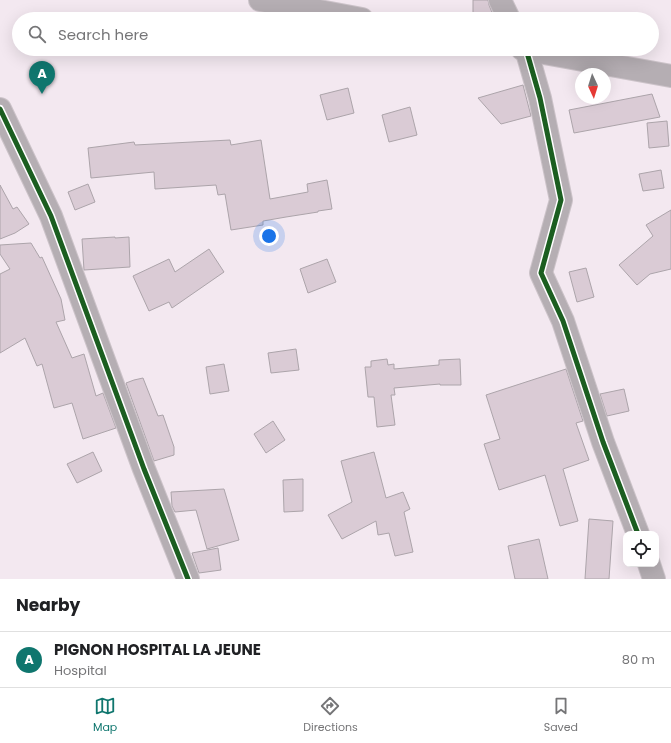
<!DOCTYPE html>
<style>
:root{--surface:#fff;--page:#f2f2f2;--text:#202124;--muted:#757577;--line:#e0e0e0;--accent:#0f766e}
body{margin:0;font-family:Poppins,sans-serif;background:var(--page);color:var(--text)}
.controls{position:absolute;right:12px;bottom:12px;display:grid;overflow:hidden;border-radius:8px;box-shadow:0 4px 16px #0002}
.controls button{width:36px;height:36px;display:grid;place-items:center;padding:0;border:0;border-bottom:1px solid var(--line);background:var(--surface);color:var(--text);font:20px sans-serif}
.compass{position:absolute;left:575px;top:68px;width:36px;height:36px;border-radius:50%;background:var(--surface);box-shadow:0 4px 16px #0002;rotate:176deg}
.you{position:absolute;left:269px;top:236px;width:14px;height:14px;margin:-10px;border:3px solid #fff;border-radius:50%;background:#1a73e8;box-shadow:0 0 0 6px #1a73e833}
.badge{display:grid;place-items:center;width:26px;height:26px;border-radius:50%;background:var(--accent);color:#fff;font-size:13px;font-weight:700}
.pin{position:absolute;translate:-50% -33px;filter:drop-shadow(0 1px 2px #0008)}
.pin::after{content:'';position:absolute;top:21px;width:14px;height:12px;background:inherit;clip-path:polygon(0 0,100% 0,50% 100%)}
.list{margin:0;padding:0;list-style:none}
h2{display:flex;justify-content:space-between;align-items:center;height:52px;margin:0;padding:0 16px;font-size:17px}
h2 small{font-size:13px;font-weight:400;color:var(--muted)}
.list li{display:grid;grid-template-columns:26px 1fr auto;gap:12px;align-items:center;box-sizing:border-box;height:56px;padding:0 16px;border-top:1px solid var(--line)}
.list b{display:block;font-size:15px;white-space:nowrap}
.list p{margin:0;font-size:13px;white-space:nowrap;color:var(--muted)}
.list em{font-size:13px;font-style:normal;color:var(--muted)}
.icon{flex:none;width:22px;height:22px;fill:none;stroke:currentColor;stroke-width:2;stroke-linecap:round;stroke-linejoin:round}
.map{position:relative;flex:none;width:671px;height:579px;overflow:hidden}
.search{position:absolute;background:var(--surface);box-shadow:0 4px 16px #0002;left:12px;right:12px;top:12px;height:44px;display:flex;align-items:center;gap:10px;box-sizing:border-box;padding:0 14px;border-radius:22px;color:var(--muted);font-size:15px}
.sheet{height:108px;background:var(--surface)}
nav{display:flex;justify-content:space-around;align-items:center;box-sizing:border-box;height:56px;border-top:1px solid var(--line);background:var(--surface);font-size:11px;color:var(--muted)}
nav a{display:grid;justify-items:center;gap:2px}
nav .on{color:var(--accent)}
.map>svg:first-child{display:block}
</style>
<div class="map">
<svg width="671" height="579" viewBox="0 0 671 579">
<rect width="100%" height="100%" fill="#f3e8f0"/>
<g fill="#dacbd5" stroke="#aca4aa">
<polygon points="473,0 488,0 489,5 493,15 493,18 473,18"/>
<polygon points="523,85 531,116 501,124 478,98"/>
<polygon points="348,88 354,113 327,120 320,95"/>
<polygon points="652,94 660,117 574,133 569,110"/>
<polygon points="410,107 417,135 389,142 382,115"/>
<polygon points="667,121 669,146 649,148 647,123"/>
<polygon points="230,140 231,145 261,140 270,199 308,192 307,184 327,180 332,209 318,211 318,212 286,217 263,221 263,225 231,230 225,194 218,195 216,185 155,189 154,172 91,178 88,148 134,142 135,145"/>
<polygon points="661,170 664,188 643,191 639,174"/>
<polygon points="88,184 95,202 75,210 68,192"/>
<polygon points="0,185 13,209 17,207 29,224 15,233 0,239"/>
<polygon points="671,210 671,269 650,274 637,285 619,265 653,236 646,225"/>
<polygon points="115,237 115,238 129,237 130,267 84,270 82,239"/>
<polygon points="31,243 40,258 42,257 61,299 65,320 56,322 72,358 84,354 96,396 103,393 116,428 83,439 72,403 54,408 42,364 37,366 25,338 0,353 0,274 10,269 0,254 0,245"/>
<polygon points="209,249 224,272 172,308 169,302 149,311 133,276 169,259 175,272"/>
<polygon points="327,259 336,282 308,293 300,269"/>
<polygon points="586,268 594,297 577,302 569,272"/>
<polygon points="296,349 299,370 271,373 268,353"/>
<polygon points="387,359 388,365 394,364 394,369 439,365 439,360 460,359 461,385 440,385 440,384 394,388 395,395 391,395 395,425 377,427 374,397 368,397 365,367 371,367 371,361"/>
<polygon points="224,364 229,391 210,394 206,367"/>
<polygon points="566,369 583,421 576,423 589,460 563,469 578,521 560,526 545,475 499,490 484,444 500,439 486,395"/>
<polygon points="143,378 158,416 163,415 174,447 174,455 154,461 126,383 134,380"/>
<polygon points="624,389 629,411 607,416 600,394"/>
<polygon points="273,421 285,440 266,453 254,434"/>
<polygon points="93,452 102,471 77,483 67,464"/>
<polygon points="374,452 386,498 403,492 410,509 404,512 413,552 395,556 389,533 378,535 376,521 342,539 328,515 352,502 341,461"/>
<polygon points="303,479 303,511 284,512 283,480"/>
<polygon points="224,489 239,540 207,549 196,510 175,512 172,506 171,492"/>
<polygon points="589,519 613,521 609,579 585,579"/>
<polygon points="539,539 548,579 515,579 508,546"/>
<polygon points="218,548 221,570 199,573 192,553"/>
</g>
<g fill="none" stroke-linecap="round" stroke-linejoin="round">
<defs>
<g id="minor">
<polyline points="260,0 362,19"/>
<polyline points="500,0 509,19"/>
<polyline points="522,49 671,76"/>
<polyline points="526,49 540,98 561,200 541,273 563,321 603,442 638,534"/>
<polyline points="0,109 51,216 144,469 188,579"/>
<polyline points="649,564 654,579"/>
</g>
</defs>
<use href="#minor" stroke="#ccc3c9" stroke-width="24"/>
<use href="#minor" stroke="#b5aeb3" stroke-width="22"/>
<defs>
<g id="cycleway">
<polyline points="526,49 540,98 561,200 541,273 563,321 603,442 638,534"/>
<polyline points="0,109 51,216 144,469 188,579"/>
</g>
</defs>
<use href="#cycleway" stroke="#fff" stroke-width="8"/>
<use href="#cycleway" stroke="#1b5e20" stroke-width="5"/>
</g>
</svg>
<div class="controls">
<button><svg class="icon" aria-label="locate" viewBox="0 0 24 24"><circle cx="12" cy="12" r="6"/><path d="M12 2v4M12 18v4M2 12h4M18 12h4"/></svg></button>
</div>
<svg class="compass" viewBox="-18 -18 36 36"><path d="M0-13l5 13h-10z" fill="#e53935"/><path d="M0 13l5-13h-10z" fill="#757577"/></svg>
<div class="you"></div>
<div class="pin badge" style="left:42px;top:94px">A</div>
<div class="search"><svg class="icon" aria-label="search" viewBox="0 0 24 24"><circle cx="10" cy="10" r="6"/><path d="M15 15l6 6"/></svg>Search here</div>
</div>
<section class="sheet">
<h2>Nearby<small></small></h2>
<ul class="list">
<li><span class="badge">A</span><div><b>PIGNON HOSPITAL LA JEUNE</b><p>Hospital</p></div><em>80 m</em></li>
</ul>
</section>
<nav>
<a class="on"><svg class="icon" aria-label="map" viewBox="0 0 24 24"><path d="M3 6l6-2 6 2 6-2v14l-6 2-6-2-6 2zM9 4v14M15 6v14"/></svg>Map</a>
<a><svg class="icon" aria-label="directions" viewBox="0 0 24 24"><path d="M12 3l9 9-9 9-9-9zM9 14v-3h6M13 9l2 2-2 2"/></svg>Directions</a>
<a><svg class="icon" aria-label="saved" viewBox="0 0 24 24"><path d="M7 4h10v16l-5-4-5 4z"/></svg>Saved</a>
</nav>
